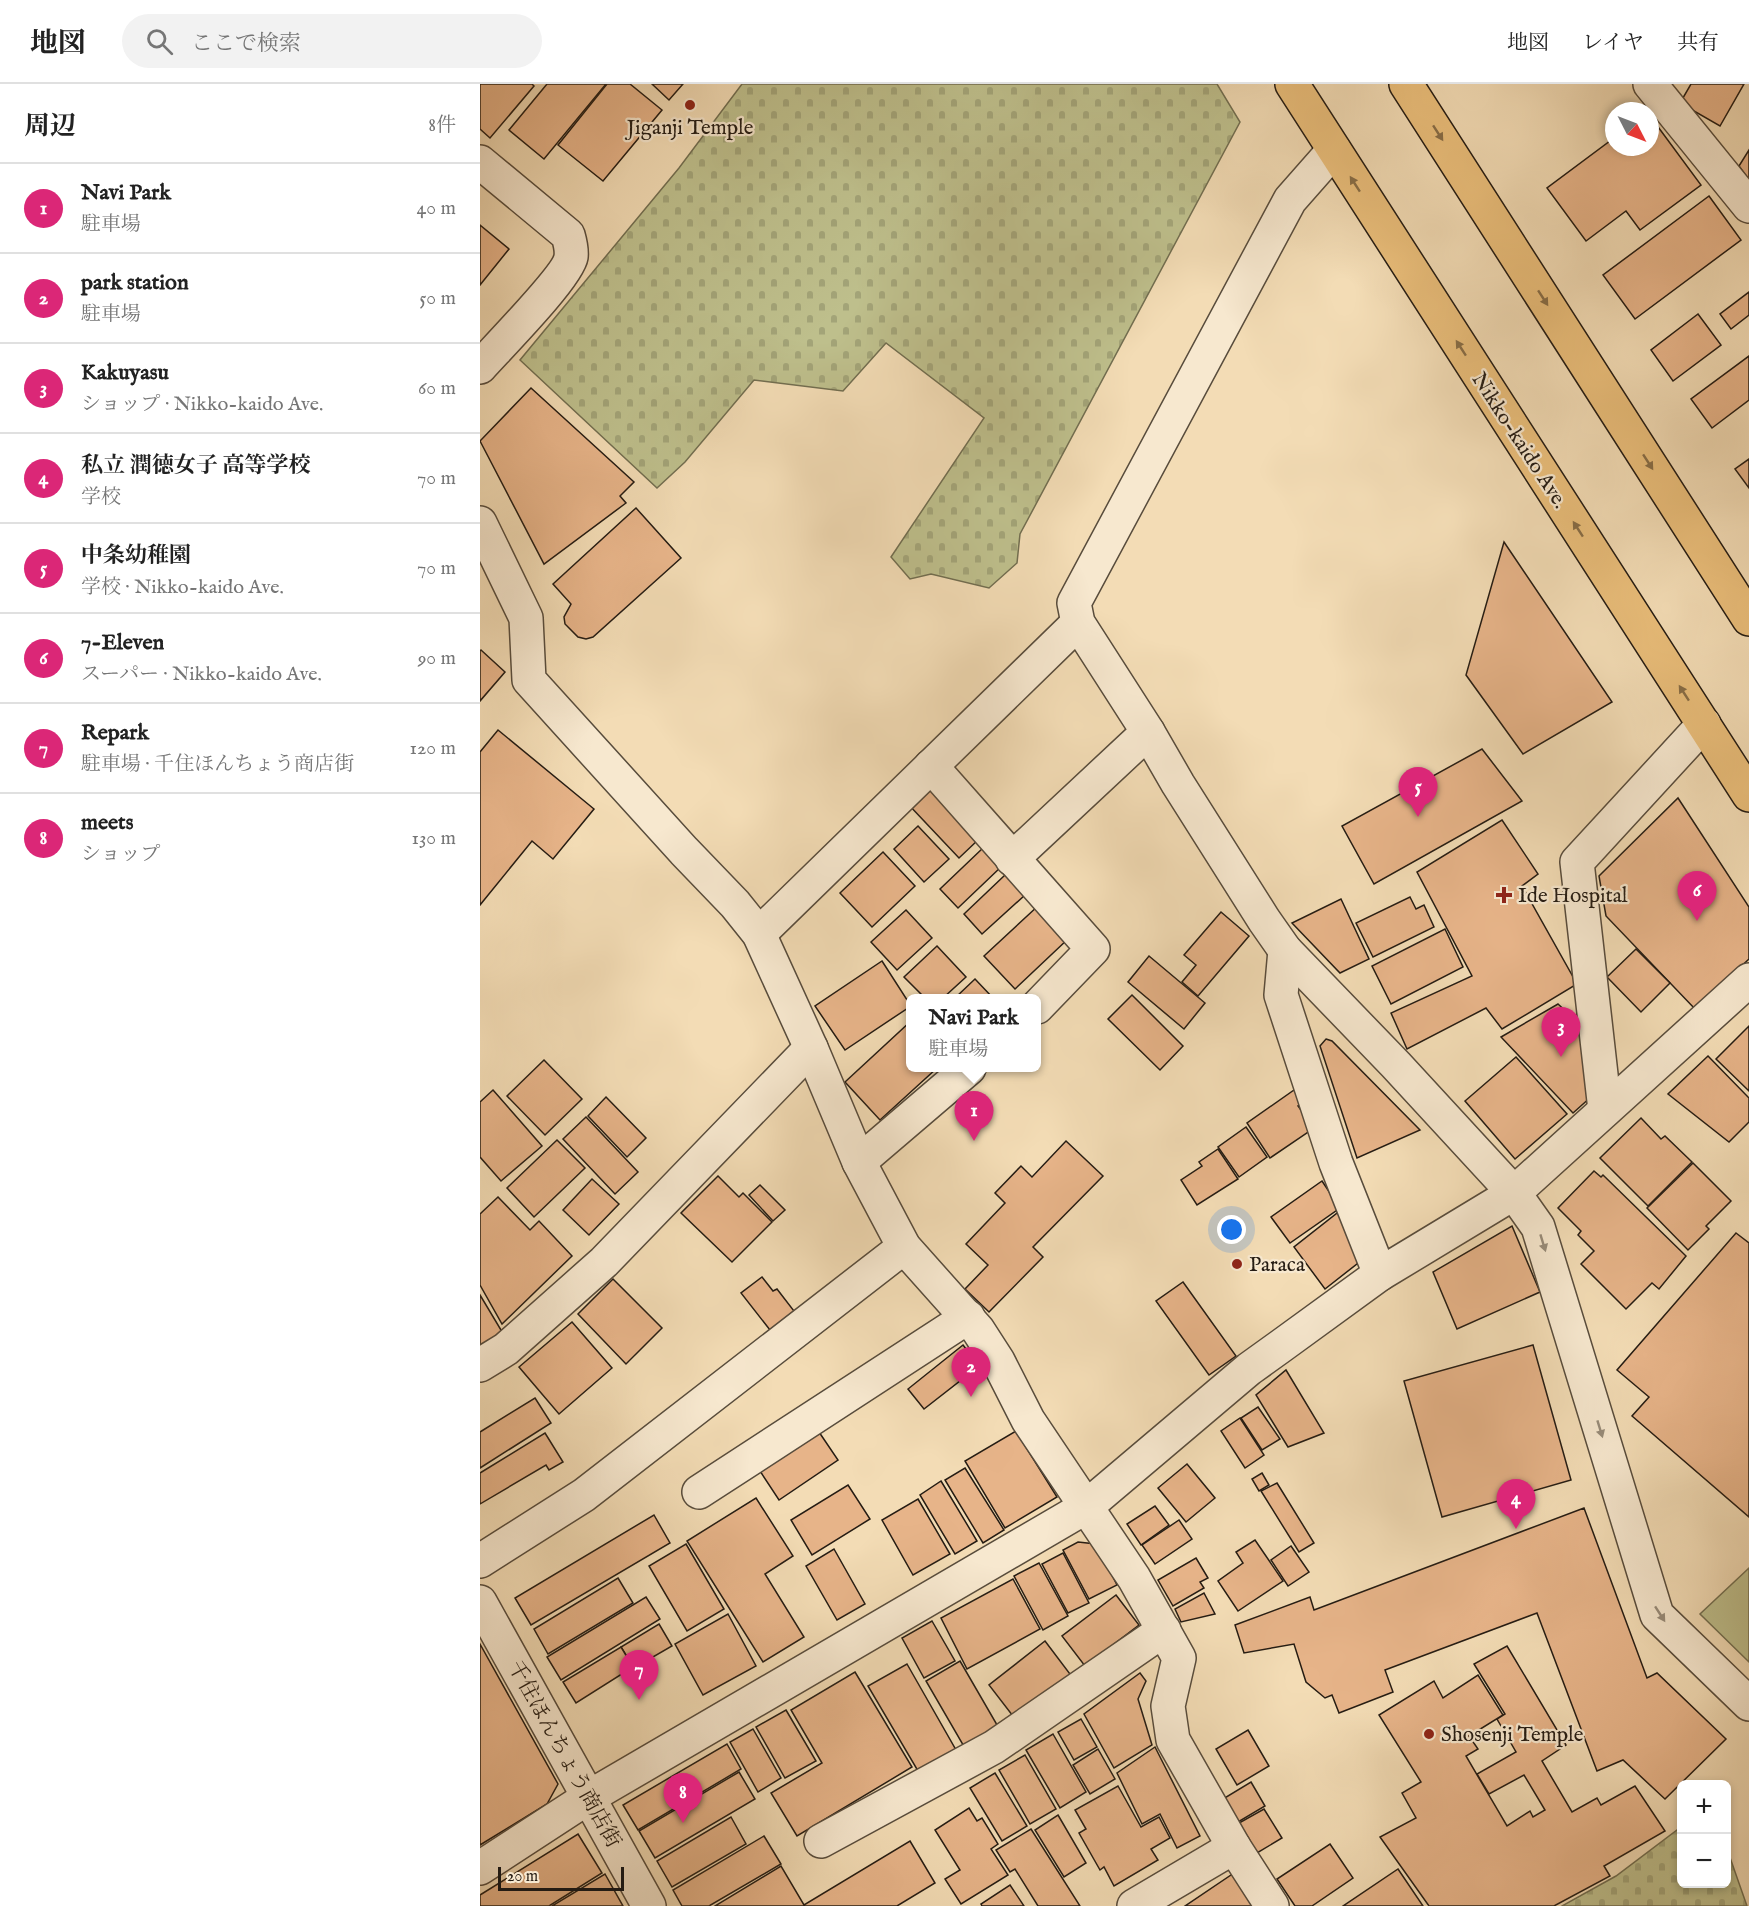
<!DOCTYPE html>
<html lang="ja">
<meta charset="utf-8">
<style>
:root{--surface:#fff;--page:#f2f2f2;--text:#222;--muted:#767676;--line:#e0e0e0;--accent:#db2777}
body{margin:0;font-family:"IM FELL English","Noto Serif JP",serif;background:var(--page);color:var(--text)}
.controls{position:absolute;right:18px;bottom:18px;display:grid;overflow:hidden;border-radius:9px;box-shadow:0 3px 9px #0003}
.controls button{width:54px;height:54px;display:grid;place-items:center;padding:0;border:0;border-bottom:2px solid var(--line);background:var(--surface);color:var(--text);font:30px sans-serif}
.compass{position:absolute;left:1125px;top:18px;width:54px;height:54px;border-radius:50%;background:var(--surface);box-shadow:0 3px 9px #0003;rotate:132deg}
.scale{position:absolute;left:18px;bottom:15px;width:126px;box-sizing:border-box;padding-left:6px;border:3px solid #251c13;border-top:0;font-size:16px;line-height:21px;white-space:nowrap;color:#251c13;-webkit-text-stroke:4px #f7e8cf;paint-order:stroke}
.you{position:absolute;left:752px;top:1146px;width:21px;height:21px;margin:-15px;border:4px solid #fff;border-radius:50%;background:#1a73e8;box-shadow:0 0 0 9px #1a73e833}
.badge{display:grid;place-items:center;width:39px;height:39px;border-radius:50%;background:var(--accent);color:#fff;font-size:20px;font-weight:700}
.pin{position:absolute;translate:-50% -50px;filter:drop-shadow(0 2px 3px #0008)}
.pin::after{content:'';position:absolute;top:32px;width:21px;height:18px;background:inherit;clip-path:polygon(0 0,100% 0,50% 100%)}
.popup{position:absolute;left:426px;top:910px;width:135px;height:78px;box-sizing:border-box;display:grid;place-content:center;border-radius:9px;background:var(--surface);filter:drop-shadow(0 2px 4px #0005);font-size:20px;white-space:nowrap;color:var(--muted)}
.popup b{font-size:22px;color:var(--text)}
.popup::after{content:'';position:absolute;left:50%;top:100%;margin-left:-12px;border:12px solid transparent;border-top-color:var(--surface)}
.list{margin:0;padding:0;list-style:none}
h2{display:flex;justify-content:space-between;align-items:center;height:78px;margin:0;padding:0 24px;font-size:26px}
h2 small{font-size:20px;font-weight:400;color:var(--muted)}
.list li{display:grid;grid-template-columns:39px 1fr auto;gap:18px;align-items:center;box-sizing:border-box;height:90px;padding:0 24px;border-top:2px solid var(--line)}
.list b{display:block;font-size:22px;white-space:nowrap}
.list p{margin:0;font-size:20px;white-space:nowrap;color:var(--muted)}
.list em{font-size:20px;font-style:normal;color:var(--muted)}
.icon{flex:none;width:33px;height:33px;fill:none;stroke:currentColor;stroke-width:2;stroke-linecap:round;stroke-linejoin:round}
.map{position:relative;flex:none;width:1269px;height:1822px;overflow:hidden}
header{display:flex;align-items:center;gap:36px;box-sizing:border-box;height:84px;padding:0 30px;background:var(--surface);border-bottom:2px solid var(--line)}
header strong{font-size:28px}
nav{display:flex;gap:33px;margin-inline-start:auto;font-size:21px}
.search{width:420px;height:54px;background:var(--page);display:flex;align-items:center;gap:15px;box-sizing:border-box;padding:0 21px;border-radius:33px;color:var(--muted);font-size:22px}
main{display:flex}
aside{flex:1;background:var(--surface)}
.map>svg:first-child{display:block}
</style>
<header>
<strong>地図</strong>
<div class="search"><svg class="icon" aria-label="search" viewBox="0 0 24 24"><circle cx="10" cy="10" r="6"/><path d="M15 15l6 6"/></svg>ここで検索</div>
<nav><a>地図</a><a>レイヤ</a><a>共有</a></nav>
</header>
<main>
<aside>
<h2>周辺<small>8件</small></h2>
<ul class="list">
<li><span class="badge">1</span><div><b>Navi Park</b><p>駐車場</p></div><em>40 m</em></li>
<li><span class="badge">2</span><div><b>park station</b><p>駐車場</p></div><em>50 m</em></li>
<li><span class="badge">3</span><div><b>Kakuyasu</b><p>ショップ · Nikko-kaido Ave.</p></div><em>60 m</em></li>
<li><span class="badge">4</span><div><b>私立 潤徳女子 高等学校</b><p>学校</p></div><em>70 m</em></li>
<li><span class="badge">5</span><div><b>中条幼稚園</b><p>学校 · Nikko-kaido Ave.</p></div><em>70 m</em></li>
<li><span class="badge">6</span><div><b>7-Eleven</b><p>スーパー · Nikko-kaido Ave.</p></div><em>90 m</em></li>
<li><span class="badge">7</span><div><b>Repark</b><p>駐車場 · 千住ほんちょう商店街</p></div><em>120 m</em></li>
<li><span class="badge">8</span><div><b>meets</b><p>ショップ</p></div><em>130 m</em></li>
</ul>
</aside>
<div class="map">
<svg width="1269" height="1822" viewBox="0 0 1269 1822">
<defs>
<pattern id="cemetery-stones" width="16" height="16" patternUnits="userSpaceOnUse" patternTransform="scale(1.5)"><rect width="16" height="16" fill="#bebf8c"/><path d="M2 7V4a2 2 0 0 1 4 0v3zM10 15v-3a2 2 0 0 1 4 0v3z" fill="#a3a478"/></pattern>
</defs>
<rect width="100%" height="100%" fill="#f3dcb5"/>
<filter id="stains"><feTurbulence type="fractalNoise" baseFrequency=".00333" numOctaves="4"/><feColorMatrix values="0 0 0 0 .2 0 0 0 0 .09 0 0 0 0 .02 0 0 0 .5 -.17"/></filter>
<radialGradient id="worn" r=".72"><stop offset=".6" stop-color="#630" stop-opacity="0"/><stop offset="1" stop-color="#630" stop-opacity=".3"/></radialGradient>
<g fill="url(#cemetery-stones)" stroke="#726e50" stroke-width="1.5">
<polygon points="262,0 737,0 760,38 540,450 537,479 509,504 451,490 430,495 411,473 504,334 406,259 363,307 274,296 205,378 177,404 40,276 199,84"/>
<polygon points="1201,1743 1202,1800 1246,1800 1247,1765 1267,1822 1082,1822 1136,1792"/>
</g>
<polygon fill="#bebf8c" stroke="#726e50" stroke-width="1.5" points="1269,1484 1269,1578 1220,1530"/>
<g fill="#e7b489" stroke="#251c13" stroke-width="1.5">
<polygon points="0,0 52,0 54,2 10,54 0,45"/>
<polygon points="67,0 126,0 64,75 29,46"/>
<polygon points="127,0 150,0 182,26 123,97 78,61"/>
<polygon points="172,0 203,0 189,16"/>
<polygon points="1211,0 1264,0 1240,42 1200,19"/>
<polygon points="1170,32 1221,101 1160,146 1146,127 1106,157 1067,104 1134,54 1134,63 1170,63"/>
<polygon points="1269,66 1269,96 1259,82"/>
<polygon points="1229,112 1261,156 1155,235 1123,191"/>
<polygon points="0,141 29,165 0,201"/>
<polygon points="1269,208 1269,231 1251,245 1240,230"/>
<polygon points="1218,230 1241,261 1193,297 1171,266"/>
<polygon points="1269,272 1269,316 1232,344 1211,315"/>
<polygon points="51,304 154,398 140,412 146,419 64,480 0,357"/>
<polygon points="1269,375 1269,404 1255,385"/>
<polygon points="156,424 201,474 113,553 106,555 98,553 85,540 84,533 91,520 73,500"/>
<polygon points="1024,458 1132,618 1043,670 986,591"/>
<polygon points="1,566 25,588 0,617 0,567"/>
<polygon points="18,646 114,725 73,775 52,757 0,821 0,668"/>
<polygon points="1002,665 1042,717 894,800 862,742"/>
<polygon points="449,701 499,755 479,774 428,720"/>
<polygon points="1198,714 1269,823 1269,875 1215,925 1126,832 1119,792"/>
<polygon points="1022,736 1058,790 1042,802 1097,900 1022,945 1006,924 927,965 911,929 992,892 937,788"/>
<polygon points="438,742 469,775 444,798 414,765"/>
<polygon points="504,763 522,782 478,824 460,805"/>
<polygon points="403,768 435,802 392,843 360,809"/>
<polygon points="525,791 545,811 502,850 484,830"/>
<polygon points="930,813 936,825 944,821 954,843 893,873 876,839"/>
<polygon points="861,815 889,875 860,889 812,839"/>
<polygon points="559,821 589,854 535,905 504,872"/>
<polygon points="426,826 452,854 417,886 391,858"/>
<polygon points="741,828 769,852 718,912 702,898 716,881 704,871"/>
<polygon points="965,845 983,883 911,920 892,882"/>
<polygon points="457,862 486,893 463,914 445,914 424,893"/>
<polygon points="1156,865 1190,899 1161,928 1127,893"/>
<polygon points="669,872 725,919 704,945 648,898"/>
<polygon points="402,877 431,922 365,966 335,922"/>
<polygon points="495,895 513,914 475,914"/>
<polygon points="652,911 703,962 680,986 628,935"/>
<polygon points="1078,920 1091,932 1101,930 1112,1012 1093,1029 1021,953"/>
<polygon points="431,937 431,984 457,984 400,1036 365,998"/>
<polygon points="1269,942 1269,1007 1236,975"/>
<polygon points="846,955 852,957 940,1046 877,1074 840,962"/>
<polygon points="1228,972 1269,1014 1269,1038 1249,1058 1188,1010"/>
<polygon points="1036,973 1087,1030 1035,1075 985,1017"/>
<polygon points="64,976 102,1015 65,1051 27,1012"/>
<polygon points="13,1006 62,1062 21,1097 0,1073 0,1018"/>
<polygon points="814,1006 822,1019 818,1022 834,1044 790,1074 767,1039"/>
<polygon points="126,1013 166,1054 147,1073 108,1032"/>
<polygon points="106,1033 158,1088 135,1110 83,1055"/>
<polygon points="1161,1034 1181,1055 1185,1052 1212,1078 1168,1122 1120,1074"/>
<polygon points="766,1043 787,1073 759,1093 738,1063"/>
<polygon points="77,1056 105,1084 54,1133 27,1104"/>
<polygon points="586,1057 623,1092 553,1163 563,1173 509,1228 485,1205 508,1181 486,1160 525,1119 515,1109 541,1082 552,1093"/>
<polygon points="738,1065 758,1095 717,1121 701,1096 722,1082 719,1078"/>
<polygon points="1213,1079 1251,1117 1226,1142 1229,1145 1208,1166 1167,1124"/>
<polygon points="1114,1087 1121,1093 1123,1091 1206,1172 1179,1205 1172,1199 1146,1225 1101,1180 1114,1167 1098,1151 1101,1147 1078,1124"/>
<polygon points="238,1092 259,1113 263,1109 292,1138 252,1178 201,1129"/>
<polygon points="112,1095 139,1120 109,1151 83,1126"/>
<polygon points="842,1097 860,1124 810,1159 791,1133"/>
<polygon points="280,1101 305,1126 293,1137 269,1111"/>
<polygon points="18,1113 50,1146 59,1137 92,1172 22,1240 0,1201 0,1130"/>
<polygon points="861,1126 882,1176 845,1205 814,1163"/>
<polygon points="1032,1142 1060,1208 977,1245 953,1188"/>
<polygon points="1256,1149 1269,1159 1269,1433 1152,1332 1169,1313 1137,1286"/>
<polygon points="282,1193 293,1207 297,1205 314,1227 290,1246 261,1209"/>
<polygon points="133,1195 182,1244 146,1280 98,1230"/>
<polygon points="703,1198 756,1272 729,1291 676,1217"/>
<polygon points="0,1211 24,1251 0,1265"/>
<polygon points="92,1238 132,1284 79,1330 39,1283"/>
<polygon points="483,1261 499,1282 444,1325 428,1305"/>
<polygon points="1053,1261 1091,1396 962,1433 924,1297"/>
<polygon points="806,1286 844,1349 808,1363 776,1311"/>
<polygon points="55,1314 71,1339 0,1384 0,1348"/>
<polygon points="778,1323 800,1355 782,1366 761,1334"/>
<polygon points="760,1334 784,1371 765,1384 741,1347"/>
<polygon points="536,1347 577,1413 525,1444 485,1377"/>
<polygon points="339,1348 358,1376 299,1416 280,1387"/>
<polygon points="65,1349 83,1378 69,1386 66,1381 0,1420 0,1389"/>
<polygon points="707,1380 735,1414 706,1438 678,1404"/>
<polygon points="485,1384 524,1446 503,1459 465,1396"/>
<polygon points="782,1389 789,1401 779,1407 772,1395"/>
<polygon points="461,1397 497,1457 475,1470 440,1411"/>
<polygon points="797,1399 834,1459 819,1468 781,1407"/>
<polygon points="368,1401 390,1435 332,1471 311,1436"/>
<polygon points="276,1414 313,1472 285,1490 324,1553 283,1578 207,1457"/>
<polygon points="438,1415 470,1470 433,1491 402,1436"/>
<polygon points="675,1422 689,1441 661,1461 647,1440"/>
<polygon points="1104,1424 1167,1594 1177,1589 1246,1655 1185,1715 1143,1676 1117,1687 1057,1529 905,1586 913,1608 859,1629 852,1611 845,1614 826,1598 814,1560 764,1569 755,1541 830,1513 834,1526"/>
<polygon points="174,1431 190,1459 51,1541 35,1514"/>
<polygon points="699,1436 712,1455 675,1480 662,1461"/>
<polygon points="775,1456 803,1497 758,1527 738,1497 763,1479 756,1468"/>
<polygon points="598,1458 616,1460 637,1501 609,1515 583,1466"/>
<polygon points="206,1460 244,1525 207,1547 169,1482"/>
<polygon points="811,1462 829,1488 808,1502 791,1476"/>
<polygon points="354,1465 385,1520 357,1536 326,1482"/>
<polygon points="583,1469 609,1519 588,1529 562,1480"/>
<polygon points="716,1474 728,1494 720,1498 724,1504 693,1522 678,1496"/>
<polygon points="559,1479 588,1532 563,1546 534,1492"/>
<polygon points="138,1494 153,1519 68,1570 54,1545"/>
<polygon points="533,1495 560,1545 487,1585 461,1534"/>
<polygon points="724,1509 735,1530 701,1538 695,1525"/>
<polygon points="636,1511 659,1541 605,1582 582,1552"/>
<polygon points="166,1513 180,1535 81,1596 67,1573"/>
<polygon points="248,1530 276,1582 223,1611 195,1560"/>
<polygon points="452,1537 475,1577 444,1594 422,1554"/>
<polygon points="179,1540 192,1562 154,1584 141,1563"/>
<polygon points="565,1557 593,1594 536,1636 509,1601"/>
<polygon points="0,1560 78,1700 67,1720 0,1761"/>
<polygon points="1027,1562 1086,1661 1062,1677 1092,1728 1117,1714 1121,1721 1155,1702 1185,1747 1124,1782 1130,1792 1074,1822 949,1822 900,1753 936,1734 922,1709 941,1698 899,1631 954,1597 963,1614 998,1591 1023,1631 989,1652 998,1665 986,1672 1027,1742 1050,1727 1053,1733 1065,1726 1044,1691 1009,1710 997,1690 1036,1668 1017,1635 1025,1630 994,1580"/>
<polygon points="141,1563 153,1583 96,1619 83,1598"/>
<polygon points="480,1577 520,1646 486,1666 446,1597"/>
<polygon points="427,1580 476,1666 438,1687 388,1602"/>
<polygon points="375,1588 432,1683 317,1752 291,1709 342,1679 311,1626"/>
<polygon points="660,1589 666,1597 658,1615 672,1661 634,1684 604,1630"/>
<polygon points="306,1626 336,1677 305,1694 276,1643"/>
<polygon points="601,1635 617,1663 594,1676 578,1648"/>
<polygon points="273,1645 301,1694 278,1708 250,1658"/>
<polygon points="768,1646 789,1682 757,1701 736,1665"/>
<polygon points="573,1650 606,1708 580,1724 546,1666"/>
<polygon points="247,1660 261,1685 158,1746 143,1721"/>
<polygon points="675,1663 720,1752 697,1764 680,1730 662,1740 637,1689"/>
<polygon points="618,1665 635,1695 610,1710 593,1681"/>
<polygon points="545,1671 576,1725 550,1740 519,1686"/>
<polygon points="259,1688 275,1715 175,1774 159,1747"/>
<polygon points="515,1689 547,1742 522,1757 490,1704"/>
<polygon points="771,1698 785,1722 753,1741 738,1718"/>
<polygon points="638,1702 661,1743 679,1733 690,1754 671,1765 678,1776 634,1802 624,1783 620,1786 599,1749 606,1745 595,1726"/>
<polygon points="489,1724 497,1737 502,1734 518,1760 511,1765 528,1791 481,1820 465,1795 480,1786 455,1746"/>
<polygon points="784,1725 802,1754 777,1769 759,1739"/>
<polygon points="578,1731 606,1779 584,1793 555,1746"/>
<polygon points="251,1733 266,1760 192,1803 177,1777"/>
<polygon points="551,1745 600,1822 558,1822 535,1785 530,1788 516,1766"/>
<polygon points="98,1750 122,1789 69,1822 0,1822 0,1811"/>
<polygon points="284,1752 301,1780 229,1822 202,1822 193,1806"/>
<polygon points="430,1757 455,1799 417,1822 235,1822 301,1782 324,1821"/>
<polygon points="850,1760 873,1794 832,1822 815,1822 797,1795"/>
<polygon points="918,1785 943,1822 863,1822"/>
<polygon points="754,1789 775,1822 705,1822"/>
<polygon points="125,1790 143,1822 72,1822"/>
<polygon points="530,1801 544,1822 502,1822 501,1820"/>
</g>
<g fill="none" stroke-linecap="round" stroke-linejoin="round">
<defs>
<g id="minor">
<polyline points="1170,0 1269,122"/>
<polyline points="854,66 810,116 594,519 598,539 668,648 698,700 784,836 805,866 916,981 1034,1109 1058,1143 1177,1531 1269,1620"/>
<path d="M0,78L88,151C90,158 92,166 91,173C88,192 16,265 0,283"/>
<polyline points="0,439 46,534 49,596 204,767 255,820 279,850 331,964 379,1078 424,1163 498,1246 518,1277 548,1336 654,1494 699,1574 688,1622 693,1656 754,1763 792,1822"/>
<polyline points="451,682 613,865 557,923"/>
<polyline points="532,775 668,648"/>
<polyline points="279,850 598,539"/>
<polyline points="805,866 801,911 856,1079 900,1190"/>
<polyline points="1125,1026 1097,778 1224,640"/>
<polyline points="379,1078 489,984"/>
<polyline points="0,1281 26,1265 124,1178 331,964"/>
<polyline points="219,1408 488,1233"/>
<polyline points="0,1477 104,1411 424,1163"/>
<polyline points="0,1518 169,1822"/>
<polyline points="341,1757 514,1663 684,1546"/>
<polyline points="0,1784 109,1713 606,1423 769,1285 801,1262 900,1190 1034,1109 1269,896"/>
<polyline points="654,1822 754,1763"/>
</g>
<g id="highway">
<polyline points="812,0 1269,711"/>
<polyline points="926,0 1269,535"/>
</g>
</defs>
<use href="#minor" stroke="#584c3c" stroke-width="36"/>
<use href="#highway" stroke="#251c13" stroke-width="36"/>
<use href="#minor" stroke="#f7e8cf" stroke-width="33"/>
<use href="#highway" stroke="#eabe7a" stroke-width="33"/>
</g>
<defs><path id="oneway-solid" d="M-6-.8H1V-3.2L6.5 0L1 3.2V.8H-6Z" transform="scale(1.5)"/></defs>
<g fill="#886d46">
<use href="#oneway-solid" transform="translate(958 49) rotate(57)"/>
<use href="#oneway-solid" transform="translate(875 100) rotate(-123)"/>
<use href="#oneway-solid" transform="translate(1063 214) rotate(57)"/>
<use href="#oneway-solid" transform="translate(981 264) rotate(-123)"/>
<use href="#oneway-solid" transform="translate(1168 378) rotate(57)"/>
<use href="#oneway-solid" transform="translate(1098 445) rotate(-123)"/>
<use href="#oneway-solid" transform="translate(1204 609) rotate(-123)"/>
</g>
<g fill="#988c7a">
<use href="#oneway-solid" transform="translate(1063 1159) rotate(73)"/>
<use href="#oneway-solid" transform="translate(1120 1345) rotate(73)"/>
<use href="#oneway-solid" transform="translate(1180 1530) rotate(57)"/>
</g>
<g fill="#8f2418" stroke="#f7e8cf" stroke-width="2">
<circle cx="210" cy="21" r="6"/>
<path d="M1021 802h6v6h6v6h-6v6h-6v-6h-6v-6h6z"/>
<circle cx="757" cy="1180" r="6"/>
<circle cx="949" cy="1650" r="6"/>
</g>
<g text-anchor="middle" stroke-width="4.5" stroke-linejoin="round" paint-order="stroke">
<g font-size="21" fill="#251c13" stroke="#f7e8cf" text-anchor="start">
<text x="210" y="50" text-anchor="middle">Jiganji Temple</text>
<text x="1038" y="818">Ide Hospital</text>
<text x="769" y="1187">Paraca</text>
<text x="961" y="1657">Shosenji Temple</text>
</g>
<g font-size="21" fill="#251c13" stroke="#f7e8cf">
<text transform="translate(1040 356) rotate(57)" y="7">Nikko-kaido Ave.</text>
<text transform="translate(85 1670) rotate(61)" y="7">千住ほんちょう商店街</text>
</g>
</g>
<rect width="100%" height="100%" filter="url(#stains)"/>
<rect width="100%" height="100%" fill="url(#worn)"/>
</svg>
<div class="controls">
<button>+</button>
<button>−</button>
</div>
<svg class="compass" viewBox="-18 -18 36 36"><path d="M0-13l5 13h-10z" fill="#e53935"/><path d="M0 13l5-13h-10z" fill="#767676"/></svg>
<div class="scale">20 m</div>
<div class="you"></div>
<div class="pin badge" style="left:494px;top:1057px">1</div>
<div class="popup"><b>Navi Park</b>駐車場</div>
<div class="pin badge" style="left:491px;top:1313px">2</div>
<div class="pin badge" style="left:1081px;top:973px">3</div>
<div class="pin badge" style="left:1036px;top:1445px">4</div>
<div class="pin badge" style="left:938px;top:733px">5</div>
<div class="pin badge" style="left:1217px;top:837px">6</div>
<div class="pin badge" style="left:159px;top:1616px">7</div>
<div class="pin badge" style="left:203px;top:1739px">8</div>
</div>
</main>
